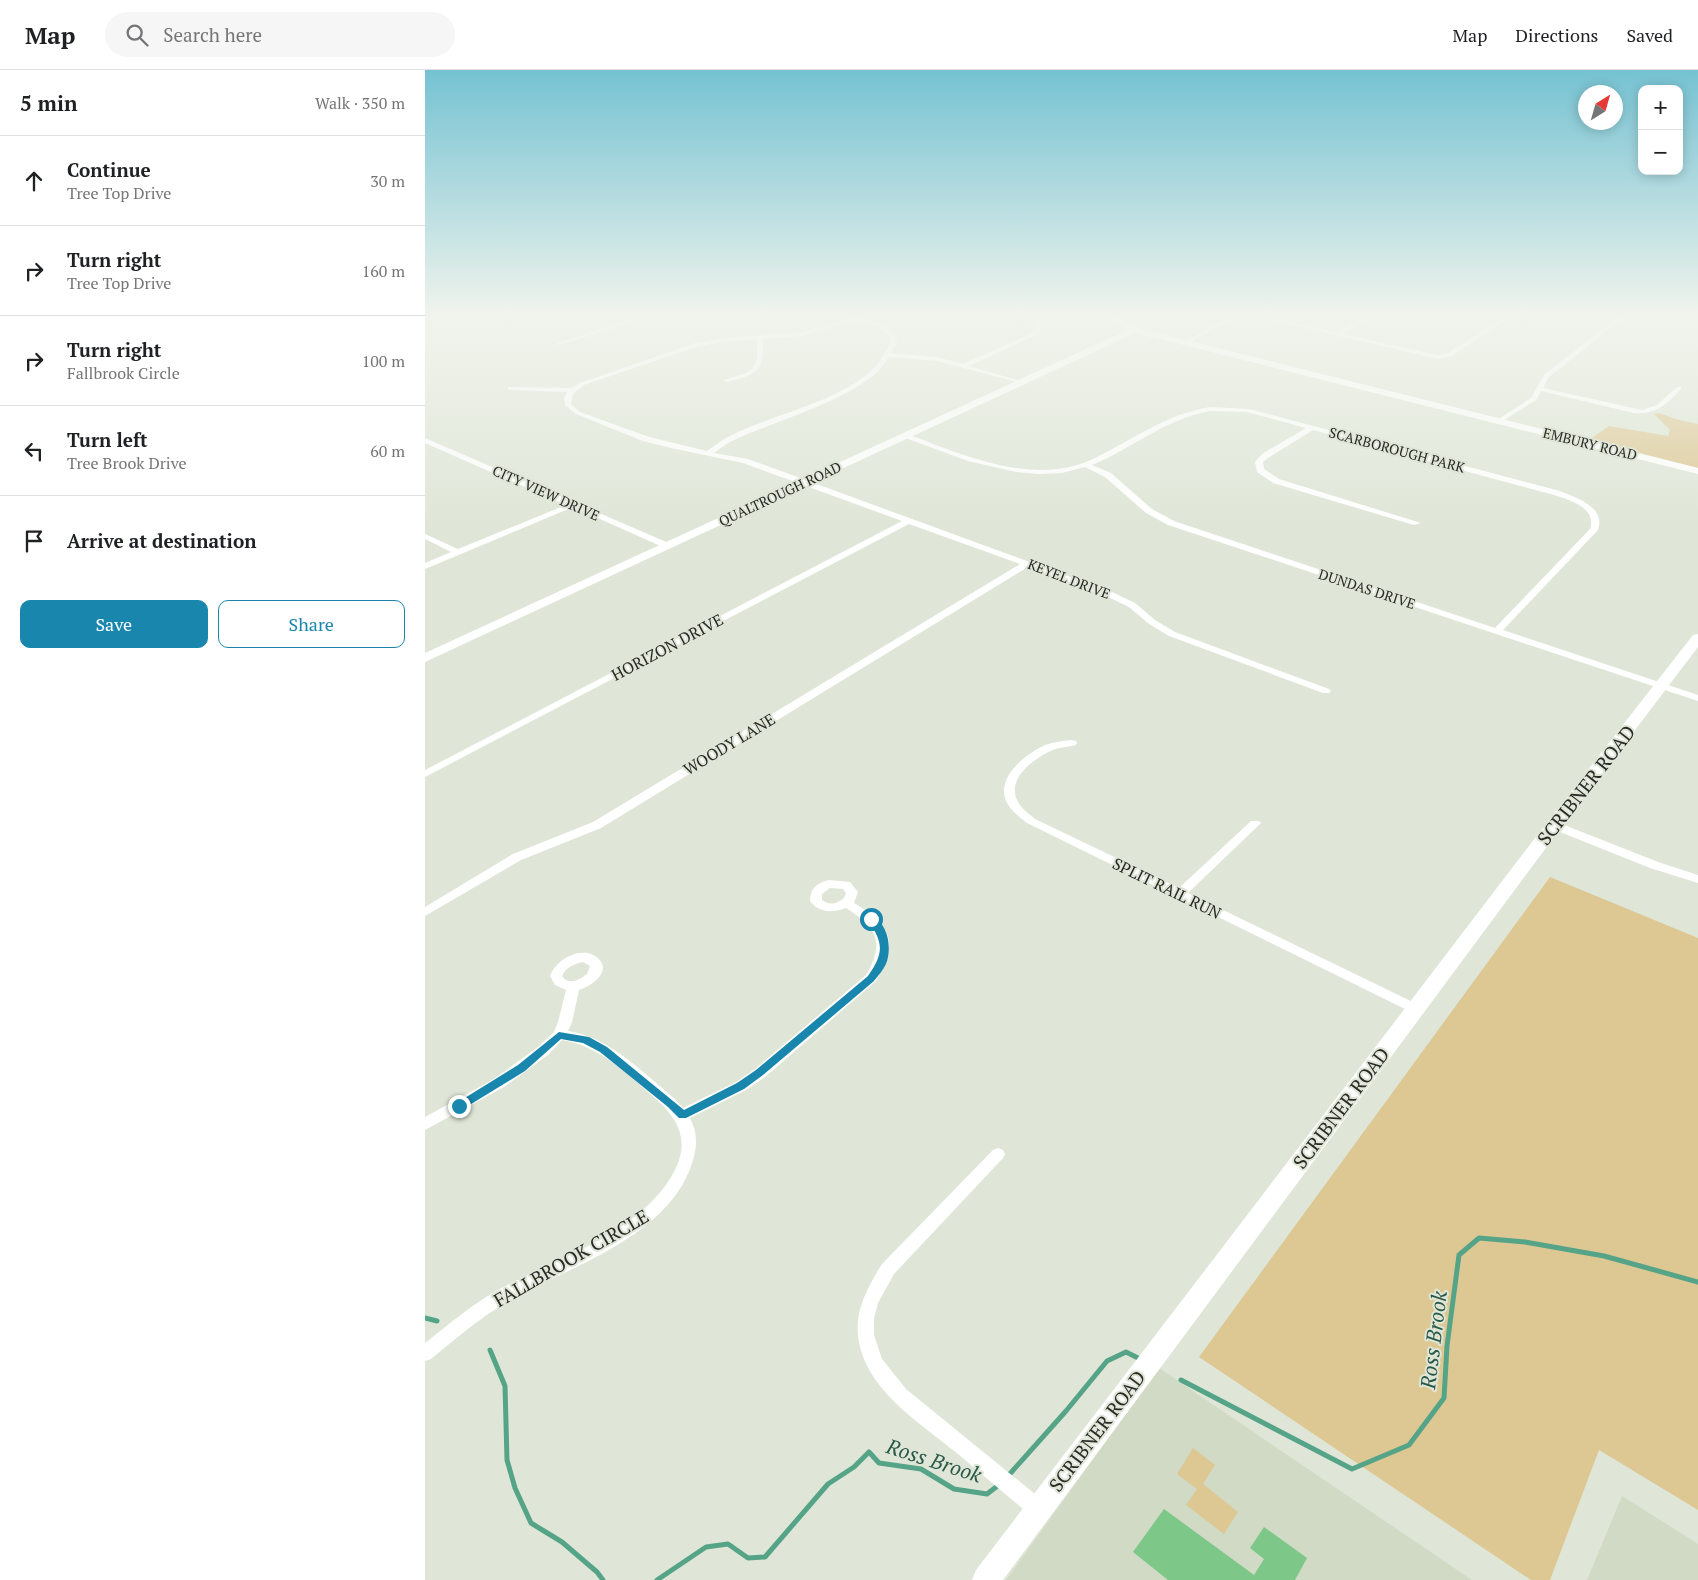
<!DOCTYPE html>
<meta charset="utf-8">
<style>
:root{--surface:#fff;--page:#f6f6f6;--text:#202124;--muted:#757577;--line:#e0e0e0;--accent:#1986ad}
body{margin:0;font-family:"PT Serif",serif;background:var(--page);color:var(--text)}
.controls{position:absolute;right:15px;top:15px;display:grid;overflow:hidden;border-radius:10px;box-shadow:0 2px 12px #0003}
.controls button{width:45px;height:45px;display:grid;place-items:center;padding:0;border:0;border-bottom:1px solid var(--line);background:var(--surface);color:var(--text);font:25px sans-serif}
.compass{position:absolute;left:1153px;top:15px;width:45px;height:45px;border-radius:50%;background:var(--surface);box-shadow:0 2px 12px #0003;rotate:37deg}
.stop{position:absolute;width:15px;height:15px;margin:-11px;border:4px solid #1986ad;border-radius:50%;background:#fff}
.stop.end{background:#1986ad;border-color:#fff;box-shadow:0 1px 5px #0008}
.list{margin:0;padding:0;list-style:none}
h2{display:flex;justify-content:space-between;align-items:center;height:65px;margin:0;padding:0 20px;font-size:21px}
h2 small{font-size:16px;font-weight:400;color:var(--muted)}
.list li{display:grid;grid-template-columns:32px 1fr auto;gap:15px;align-items:center;box-sizing:border-box;height:90px;padding:0 20px;border-top:1px solid var(--line)}
.list b{display:block;font-size:19px;white-space:nowrap}
.list p{margin:0;font-size:16px;white-space:nowrap;color:var(--muted)}
.list em{font-size:16px;font-style:normal;color:var(--muted)}
.actions{display:flex;gap:10px;padding:15px 20px}
.actions a{flex:1;padding:11px 0;border:1px solid var(--accent);border-radius:10px;text-align:center;font-size:18px;color:var(--accent)}
.actions .main{background:var(--accent);color:#fff}
.icon{flex:none;width:28px;height:28px;fill:none;stroke:currentColor;stroke-width:2;stroke-linecap:round;stroke-linejoin:round}
.map{position:relative;flex:none;width:1273px;height:1510px;overflow:hidden}
header{display:flex;align-items:center;gap:30px;box-sizing:border-box;height:70px;padding:0 25px;background:var(--surface);border-bottom:1px solid var(--line)}
header strong{font-size:24px}
nav{display:flex;gap:28px;margin-inline-start:auto;font-size:18px}
.search{width:350px;height:45px;background:var(--page);display:flex;align-items:center;gap:12px;box-sizing:border-box;padding:0 18px;border-radius:28px;color:var(--muted);font-size:19px}
main{display:flex}
aside{flex:1;background:var(--surface)}
.map>svg:first-child{display:block}
</style>
<header>
<strong>Map</strong>
<div class="search"><svg class="icon" aria-label="search" viewBox="0 0 24 24"><circle cx="10" cy="10" r="6"/><path d="M15 15l6 6"/></svg>Search here</div>
<nav><a>Map</a><a>Directions</a><a>Saved</a></nav>
</header>
<main>
<aside>
<h2>5 min<small>Walk · 350 m</small></h2>
<ul class="list">
<li><svg class="icon" aria-label="ahead" viewBox="0 0 24 24"><path d="M12 20V5M6 11l6-6 6 6"/></svg><div><b>Continue</b><p>Tree Top Drive</p></div><em>30 m</em></li>
<li><svg class="icon" aria-label="right" viewBox="0 0 24 24"><path d="M7 20v-9h11M14 6l5 5-5 5"/></svg><div><b>Turn right</b><p>Tree Top Drive</p></div><em>160 m</em></li>
<li><svg class="icon" aria-label="right" viewBox="0 0 24 24"><path d="M7 20v-9h11M14 6l5 5-5 5"/></svg><div><b>Turn right</b><p>Fallbrook Circle</p></div><em>100 m</em></li>
<li><svg class="icon" aria-label="left" viewBox="0 0 24 24"><path d="M17 20v-9H6M10 6l-5 5 5 5"/></svg><div><b>Turn left</b><p>Tree Brook Drive</p></div><em>60 m</em></li>
<li><svg class="icon" aria-label="arrive" viewBox="0 0 24 24"><path d="M6 21V4h12l-3 4 3 4H6"/></svg><div><b>Arrive at destination</b></div></li>
</ul>
<div class="actions"><a class="main">Save</a><a>Share</a></div>
</aside>
<div class="map">
<svg width="1273" height="1510" viewBox="0 0 1273 1510">
<rect width="100%" height="100%" fill="#dfe6d7"/>
<g fill="#d0dac5">
<polygon points="734,1298 1047,1510 581,1510"/>
<polygon points="1197,1426 1273,1474 1273,1510 1162,1510"/>
</g>
<g fill="#ddc894">
<polygon points="1234,343 1254,350 1273,354 1273,398 1164,370 1184,356 1243,366 1245,360 1229,344"/>
<polygon points="1125,807 1273,868 1273,1440 1174,1380 1125,1510 1106,1510 774,1287"/>
<polygon points="768,1378 790,1395 778,1414 813,1442 799,1464 761,1435 772,1419 752,1404"/>
</g>
<g fill="none" stroke-linecap="round" stroke-linejoin="round">
<g stroke="#56a488" stroke-width="5">
<polyline points="0,1248 12,1251"/>
<polyline points="65,1280 80,1316 82,1390 90,1418 106,1453 137,1472 172,1502 178,1510"/>
<polyline points="756,1310 927,1399 984,1375 1019,1328 1022,1276 1034,1185 1054,1168 1100,1172 1179,1186 1273,1212"/>
<polyline points="583,1406 641,1341 682,1291 701,1282 715,1289"/>
<polyline points="232,1510 281,1477 303,1474 323,1488 340,1487 403,1414 429,1397 444,1382 454,1393 496,1399 529,1419 562,1424 575,1414"/>
</g>
</g>
<polygon fill="#7dc788" points="739,1439 829,1505 839,1489 825,1478 839,1457 882,1488 870,1510 743,1510 708,1482"/>
<g fill="none" stroke-linecap="round" stroke-linejoin="round">
<g fill="#fff" fill-rule="evenodd">
<polygon points="219,245 227,245 135,275 130,274"/>
<path d="M435,245H443L437,248C451,252 470,256 472,273L466,283L512,287L538,294L605,264L609,260L611,253L604,245H610L617,253L615,261L609,266L544,296L596,311V313L512,291L464,287C442,327 351,350 309,370C302,373 296,378 289,383L323,389L687,522L710,533L730,550L750,562L904,619L906,621L904,623H898L744,566L724,554L704,537L681,526L603,497L176,758L96,790L0,846V837L88,784L168,752L595,494L484,454L0,707V700L477,451L318,393L246,378L218,371L151,344L140,335L139,328L142,322L85,320L83,319V317L146,318L155,313L270,273L297,268L377,262ZM431,250L454,257L465,267C466,274 463,278 459,284C434,330 345,343 301,368C294,372 288,377 282,381L224,367L155,342L146,334L148,324L159,315L271,277L297,272L332,269V288L328,298L319,304L298,310L301,312C332,305 339,302 338,269L377,266Z"/>
<polygon points="807,245 814,245 762,274 757,273"/>
<polygon points="825,245 834,245 912,262 943,245 950,245 918,264 1013,285 1023,283 1082,245 1088,245 1027,286 1013,289"/>
<path d="M1207,245H1216L1194,251L1124,307L1118,318L1217,340L1232,335L1252,317H1256V319C1242,334 1231,345 1209,343L1116,321L1111,330L1076,352H1072V350L1106,328L1119,305L1190,249Z"/>
<polygon points="1265,245 1273,245 1273,248 1266,246"/>
<path d="M785,337L824,339L1135,421C1152,428 1181,437 1173,460L1078,560L1273,625V631L743,455L721,443L680,407L660,397L637,403L614,404L591,402L543,391L475,366L482,364C539,385 610,418 670,388C709,369 741,344 785,337ZM785,341L822,342L881,358L837,384L830,392L832,402L848,413L989,455L996,453L854,409L839,399L838,392L843,388L888,360L1129,425C1145,430 1172,438 1165,459L1070,558L749,451L727,439L686,403L667,395C708,378 740,349 785,341Z"/>
<polygon points="0,368 246,474 247,476 246,478 240,478 148,437 0,499 0,493 26,482 0,469 0,464 33,479 141,435 0,373"/>
<path d="M647,670L651,671L652,673L651,675C643,677 635,677 628,680C609,688 580,709 593,732C597,739 604,744 610,749L754,818L826,751H834L836,753L834,755L763,823L996,936L998,939L996,942L991,944L986,942L602,753C594,747 585,740 581,731C571,706 601,684 620,675C629,672 638,671 647,670Z"/>
<polygon points="1129,751 1233,792 1273,805 1273,813 1225,798 1125,758 1123,755"/>
<path d="M404,810L425,812L433,822L429,833C468,856 473,873 451,911L340,1007L321,1020L265,1048C274,1065 272,1081 265,1099C238,1169 143,1197 82,1232C55,1248 30,1269 6,1289L0,1291V1273C23,1255 45,1236 71,1221C130,1189 226,1160 253,1093C263,1067 251,1047 232,1030C204,1005 175,976 137,970L123,985L79,1017L0,1060V1047L69,1009L113,977L129,962L133,952L141,920L130,915L125,906C131,889 158,874 174,889C187,903 164,917 154,920L147,952L143,961C177,966 204,990 229,1011C239,1020 250,1028 258,1038L311,1012L330,999L441,905C461,872 451,857 421,838C408,843 394,843 385,831C385,818 392,813 404,810ZM405,818L418,819L421,823L419,828C412,834 405,836 397,830V824ZM158,892L165,896L162,904C154,910 144,916 137,906C141,897 149,894 158,892Z"/>
<path d="M573,1078L578,1080L580,1084L578,1088L469,1204L453,1233L449,1249V1265L457,1289L481,1319L621,1433L623,1440L621,1447L614,1449L607,1447C581,1424 554,1402 528,1380C491,1350 438,1317 433,1265C430,1239 444,1215 457,1194L568,1080Z"/>
</g>
<g fill="#fff" fill-rule="evenodd">
<polygon points="679,245 688,245 717,259 1273,398 1273,404 710,263 0,592 0,583 702,260"/>
<polygon points="1273,564 1273,577 1135,759 578,1510 547,1510 551,1500 1123,751 1268,565"/>
</g>
</g>
<linearGradient id="sky" x2="0" y2="1"><stop stop-color="#75c2d2"/><stop offset="0.54" stop-color="#f1f4ed"/><stop offset="1" stop-color="#f1f4ed" stop-opacity="0"/></linearGradient>
<rect width="1273" height="456" fill="url(#sky)"/>
<path fill="#1986ad" d="M446,846C464,853 467,879 461,894C458,900 453,906 449,911L338,1005L319,1019L261,1048H254L243,1037L175,982L158,973L136,969L100,1001L38,1039L34,1041L29,1036L30,1034L93,995L134,962L164,967L182,977L259,1040L312,1013L331,1000L443,906C460,882 458,872 442,849Z"/>
<g text-anchor="middle" stroke-width="4" stroke-linejoin="round" paint-order="stroke">
<g font-size="14" fill="#292b26" stroke="#dfe6d7">
<text transform="translate(1165 374) rotate(14)" y="5">EMBURY ROAD</text>
<text transform="translate(972 380) rotate(15)" y="5">SCARBOROUGH PARK</text>
<text transform="translate(121 423) rotate(24)" y="5">CITY VIEW DRIVE</text>
<text transform="translate(355 424) rotate(-25)" y="5">QUALTROUGH ROAD</text>
<text transform="translate(644 509) rotate(21)" y="5">KEYEL DRIVE</text>
<text transform="translate(942 519) rotate(18)" y="5">DUNDAS DRIVE</text>
</g>
<g font-size="16" fill="#292b26" stroke="#dfe6d7">
<text transform="translate(242 577) rotate(-28)" y="6">HORIZON DRIVE</text>
<text transform="translate(304 674) rotate(-31)" y="6">WOODY LANE</text>
<text transform="translate(742 818) rotate(26)" y="6">SPLIT RAIL RUN</text>
</g>
<g font-size="19" fill="#292b26" stroke="#dfe6d7">
<text transform="translate(1161 715) rotate(-52)" y="7">SCRIBNER ROAD</text>
<text transform="translate(916 1038) rotate(-53)" y="7">SCRIBNER ROAD</text>
<text transform="translate(146 1188) rotate(-30)" y="7">FALLBROOK CIRCLE</text>
<text transform="translate(672 1361) rotate(-53)" y="7">SCRIBNER ROAD</text>
</g>
<g font-size="21" font-style="italic" fill="#2c5a4a" stroke="#dfe6d7">
<text transform="translate(1009 1270) rotate(-83)" y="7">Ross Brook</text>
<text transform="translate(509 1391) rotate(18)" y="7">Ross Brook</text>
</g>
</g>
</svg>
<div class="controls">
<button>+</button>
<button>−</button>
</div>
<svg class="compass" viewBox="-18 -18 36 36"><path d="M0-13l5 13h-10z" fill="#e53935"/><path d="M0 13l5-13h-10z" fill="#757577"/></svg>
<div class="stop" style="left:446px;top:849px"></div>
<div class="stop end" style="left:34px;top:1036px"></div>
</div>
</main>
